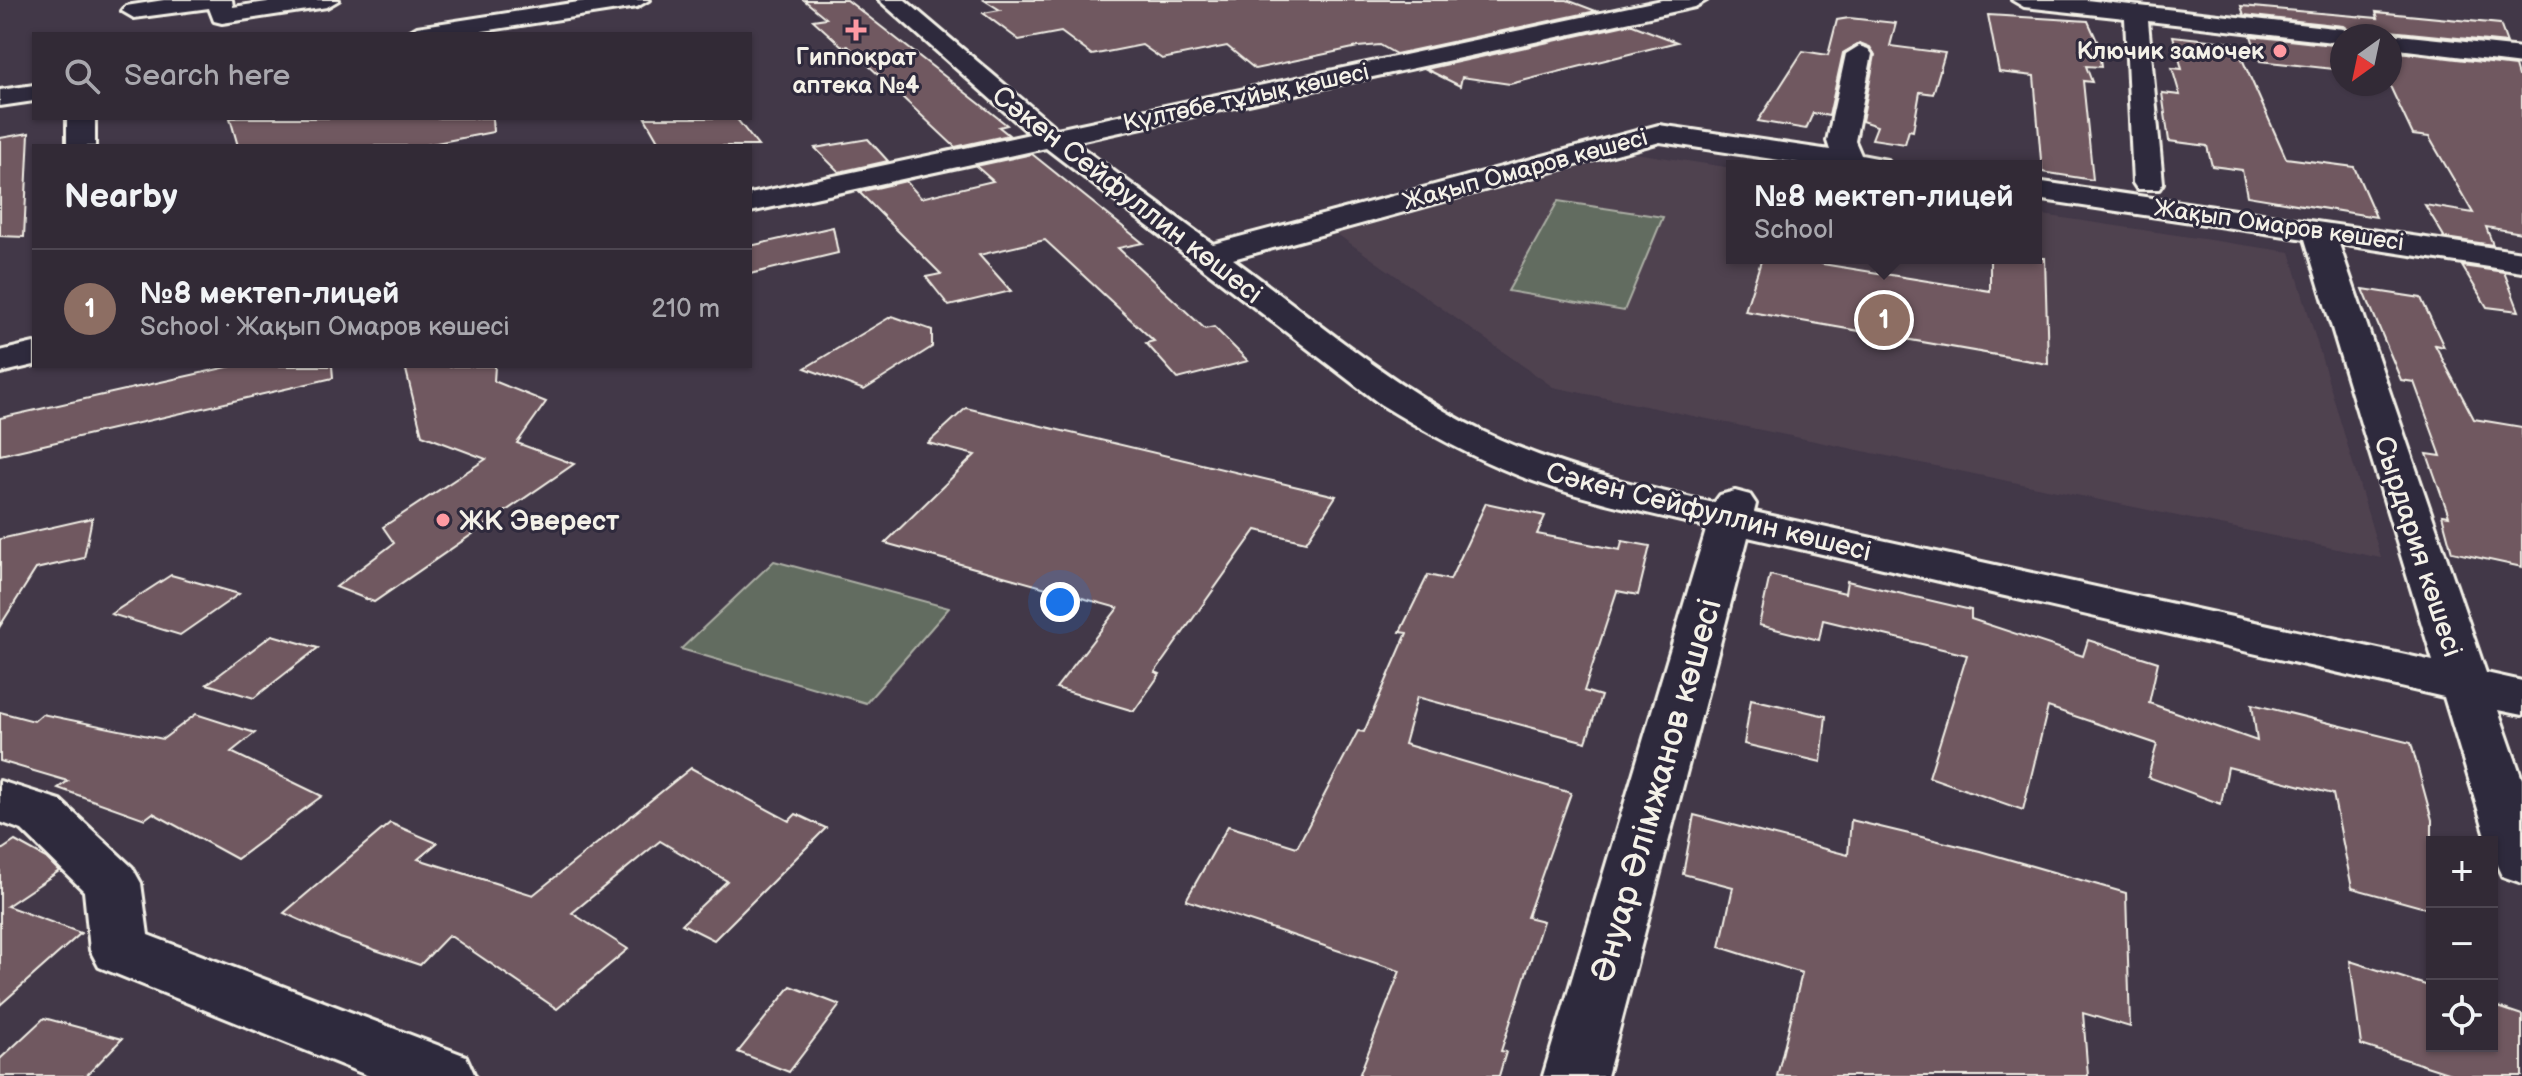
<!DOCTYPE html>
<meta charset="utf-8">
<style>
:root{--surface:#322a36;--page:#3a323e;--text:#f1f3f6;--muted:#a8a7ad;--line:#4d4651;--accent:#95b2f1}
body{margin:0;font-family:"Balsamiq Sans",sans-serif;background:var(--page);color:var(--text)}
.controls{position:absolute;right:24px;bottom:24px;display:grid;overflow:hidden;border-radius:0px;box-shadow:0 2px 6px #0004}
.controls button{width:72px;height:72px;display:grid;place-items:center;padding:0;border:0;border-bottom:2px solid var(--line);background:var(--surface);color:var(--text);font:40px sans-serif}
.compass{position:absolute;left:2330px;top:24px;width:72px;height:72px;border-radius:50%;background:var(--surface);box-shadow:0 2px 6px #0004;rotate:213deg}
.you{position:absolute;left:1060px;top:602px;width:28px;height:28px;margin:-20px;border:6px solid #fff;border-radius:50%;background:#1a73e8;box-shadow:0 0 0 12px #1a73e833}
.badge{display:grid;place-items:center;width:52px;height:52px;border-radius:50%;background:var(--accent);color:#fff;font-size:26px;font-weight:700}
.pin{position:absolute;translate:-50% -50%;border:4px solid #fff;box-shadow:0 2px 8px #0006}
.popup{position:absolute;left:1726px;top:160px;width:316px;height:104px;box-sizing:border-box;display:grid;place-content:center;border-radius:0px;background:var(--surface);filter:drop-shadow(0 2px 6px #0005);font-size:26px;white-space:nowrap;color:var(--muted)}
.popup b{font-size:30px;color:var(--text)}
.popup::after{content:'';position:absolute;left:50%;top:100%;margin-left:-16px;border:16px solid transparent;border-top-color:var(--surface)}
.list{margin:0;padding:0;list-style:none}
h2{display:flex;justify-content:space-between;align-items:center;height:104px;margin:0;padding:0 32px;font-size:34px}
h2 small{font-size:26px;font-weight:400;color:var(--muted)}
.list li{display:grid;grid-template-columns:52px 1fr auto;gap:24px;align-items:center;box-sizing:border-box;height:120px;padding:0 32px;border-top:2px solid var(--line)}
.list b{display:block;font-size:30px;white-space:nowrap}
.list p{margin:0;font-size:26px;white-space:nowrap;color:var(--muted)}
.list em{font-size:26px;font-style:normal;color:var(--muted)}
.icon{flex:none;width:44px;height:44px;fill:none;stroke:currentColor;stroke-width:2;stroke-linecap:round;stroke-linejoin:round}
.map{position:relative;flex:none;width:2522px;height:1076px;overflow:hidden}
.search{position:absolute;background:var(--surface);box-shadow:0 2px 6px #0004;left:32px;top:32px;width:720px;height:88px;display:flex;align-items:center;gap:20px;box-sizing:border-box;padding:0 28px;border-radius:0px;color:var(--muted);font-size:30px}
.panel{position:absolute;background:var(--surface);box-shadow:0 2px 6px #0004;left:32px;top:144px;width:720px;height:224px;border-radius:0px}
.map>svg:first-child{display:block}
</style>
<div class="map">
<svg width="2522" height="1076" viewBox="0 0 2522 1076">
<rect width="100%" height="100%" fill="#423848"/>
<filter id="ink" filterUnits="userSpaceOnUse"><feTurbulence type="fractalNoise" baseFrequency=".0125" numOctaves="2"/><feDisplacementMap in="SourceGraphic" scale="16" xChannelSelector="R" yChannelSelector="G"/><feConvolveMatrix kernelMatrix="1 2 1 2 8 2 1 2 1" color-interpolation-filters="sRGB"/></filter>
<g filter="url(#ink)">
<polygon fill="#504250" points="1635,153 1732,168 1732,258 2036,258 2036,214 2290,252 2381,558 1553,387 1337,234"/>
<g fill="#626c60" stroke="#abaea4" stroke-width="2">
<polygon points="1558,201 1663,217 1624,311 1508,291"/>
<polygon points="774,561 949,608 866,703 681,649"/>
</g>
<g fill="#705861" stroke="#f4f1e8" stroke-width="2">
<polygon points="804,0 847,0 1007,125 999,127 1009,135 955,147 848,46 843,47 813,20 826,18"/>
<polygon points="984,0 1567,0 1596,11 1396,54 1380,45 1358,47 1255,69 1227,46 1162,59 1142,45 1092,55 1061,32 1019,40 983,13 1000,10"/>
<polygon points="2241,6 2378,18 2376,12 2500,24 2507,43 2390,31 2378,36 2358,36 2343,26 2244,15"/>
<polygon points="1988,15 2088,21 2098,43 2101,67 2086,66 2092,82 2083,81 2093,180 2042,172 2034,76 1999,72"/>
<polygon points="1849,18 1896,23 1890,46 1945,53 1933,94 1920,92 1913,131 1909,130 1905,144 1872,139 1877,126 1862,121 1875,55 1870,47 1860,43 1843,53 1829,116 1813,113 1806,129 1758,121 1803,51 1828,55 1837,20"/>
<polygon points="1630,24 1677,42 1510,84 1462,77 1460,86 1426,69"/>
<polygon points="2173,36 2235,43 2286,158 2354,167 2376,217 2247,196 2242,170 2212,166 2207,146 2169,141 2162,93 2180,95 2172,68 2182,69"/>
<polygon points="2251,36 2342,46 2342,70 2260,61"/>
<polygon points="2390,51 2515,66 2518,76 2522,76 2522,233 2486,227 2493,245 2445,238 2425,205 2473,213 2429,137 2413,135 2389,84"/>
<polygon points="230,118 492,118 493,132 421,146 238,146"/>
<polygon points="645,118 736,118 758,146 661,146"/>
<polygon points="29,133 24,237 0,236 0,138"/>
<polygon points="868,139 888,161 839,172 815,148"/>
<polygon points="1032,154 1143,243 1118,248 1205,329 1214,327 1248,361 1178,379 1146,343 1154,341 1045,240 979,255 1011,291 949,306 926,277 941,274 859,192 906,181 921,198 993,181 976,166"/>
<polygon points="833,227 838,253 750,274 750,246"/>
<polygon points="1762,258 1823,258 1822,264 1990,291 1990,258 2045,258 2048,364 1745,311"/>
<polygon points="2462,266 2504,272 2519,311 2487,307"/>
<polygon points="2363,289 2421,298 2444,347 2435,345 2474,419 2522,427 2522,567 2452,552 2442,515 2449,516 2427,454 2441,456 2414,382 2401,380"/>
<polygon points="892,316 932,330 932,347 864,390 805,368"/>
<polygon points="232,366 332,366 333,378 0,455 0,418"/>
<polygon points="405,366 495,366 494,381 546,402 517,443 574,464 374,602 336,587 394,543 383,527 486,459 422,435"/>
<polygon points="966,408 1336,496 1306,542 1256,530 1155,672 1160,674 1134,711 1056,688 1118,608 885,543 975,455 928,443"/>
<polygon points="1486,503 1545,516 1537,534 1620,550 1622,541 1650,546 1638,595 1617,591 1584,691 1601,696 1586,742 1417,697 1404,744 1571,793 1527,917 1543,921 1501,1051 1506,1052 1499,1076 1359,1076 1400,971 1186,900 1228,826 1297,847 1358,731 1364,732 1407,633 1400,632 1428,575 1450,580"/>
<polygon points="92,518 84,558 36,569 0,626 0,539"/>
<polygon points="171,575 239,594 180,635 111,614"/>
<polygon points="1770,575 1845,593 1847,581 1971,610 1971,619 2083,656 2088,640 2158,662 2149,703 2257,741 2252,704 2411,743 2432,820 2432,910 2352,888 2333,794 2228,767 2221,804 2148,777 2157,744 2048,707 2023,810 1929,777 1967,655 1823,620 1819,640 1759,625"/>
<polygon points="272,635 318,648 254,698 207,684"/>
<polygon points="1751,699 1826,716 1821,762 1744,744"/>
<polygon points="0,712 34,721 42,714 163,739 196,714 255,733 231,752 322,796 237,859 153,813 145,819 58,788 68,781 0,761"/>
<polygon points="691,768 789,821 796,814 826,828 714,940 682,924 727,881 660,841 572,913 628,949 557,1009 449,935 420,965 340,938 284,913 390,823 437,843 418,859 533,895"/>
<polygon points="1694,815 1848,855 1851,820 1980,851 2126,893 2130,1027 2083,1013 2088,1076 1777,1076 1802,973 1720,947 1733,887 1683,874"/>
<polygon points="15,841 46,858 59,871 7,906 81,933 0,1005 0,851"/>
<polygon points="2350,961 2432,987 2432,1046 2492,1046 2492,1005 2522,1015 2522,1076 2457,1076 2361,1045"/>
<polygon points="791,986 840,1005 789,1072 738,1052"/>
<polygon points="44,1018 122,1039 86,1076 0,1076 0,1059"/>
</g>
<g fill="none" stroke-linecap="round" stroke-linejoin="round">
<defs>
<g id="minor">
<polygon points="164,0 232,0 233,7 281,0 339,0 327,7 222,23 214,21 209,8 134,18 122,11 126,6"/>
<polygon points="592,0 649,0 637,7 464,34 405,34 417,27"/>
<path d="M879,0H905L1057,129L1662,0H1707L1695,7L1074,142L1213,244L1659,125L1830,150L1827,141L1846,54L1859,46L1868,49L1872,54L1855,141L1861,155L1887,160L1892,166H1819L1660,142L1233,259C1309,315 1383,378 1466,423C1543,464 1630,484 1714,503L1720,495L1735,491L1750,495L1756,504L1754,512L2433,661L2305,239L2036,199V181L2522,252V272L2339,244L2486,673L2522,681V715L2498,710L2522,779V883L2502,876L2492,855V842H2488L2444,697L1748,537L1607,1076H1543L1707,527C1643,512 1578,499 1517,475C1469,456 1424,431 1380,404L1046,148L750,212V194L1030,134Z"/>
<polygon points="2012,0 2086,0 2343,29 2355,36 2342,36 2342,43 2148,21 2163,183 2159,189 2137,189 2133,183 2125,18 2024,7"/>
<polygon points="2390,34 2522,48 2522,64 2390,48 2390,36 2381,36"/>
<polygon points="34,85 34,101 0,106 0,90"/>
<rect x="67" y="118" width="28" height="28"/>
<polygon points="34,343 34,365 0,373 0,351"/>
<polygon points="0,781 60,800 132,867 141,883 148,935 466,1056 475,1076 369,1076 99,967 90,950 84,891 22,830 0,822"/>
</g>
</defs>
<use href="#minor" stroke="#f4f1e8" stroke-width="6"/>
<use href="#minor" fill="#2f2a3d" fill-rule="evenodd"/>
</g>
</g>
<g fill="#ff9aa2" stroke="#2f2a3d" stroke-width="3">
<path d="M852 18h8v8h8v8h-8v8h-8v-8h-8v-8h8z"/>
<circle cx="2280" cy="51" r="8"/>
<circle cx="443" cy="520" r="8"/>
</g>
<g text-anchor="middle" stroke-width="6" stroke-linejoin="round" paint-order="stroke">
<g font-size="24" font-weight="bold" fill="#f4f1e8" stroke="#2f2a3d" text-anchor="end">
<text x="2264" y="59">Ключик замочек</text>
<text x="856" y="65" text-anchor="middle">Гиппократ<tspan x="856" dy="28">аптека №4</tspan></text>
</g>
<g font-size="24" fill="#f4f1e8" stroke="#2f2a3d">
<text transform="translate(1246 97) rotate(-12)" y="8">Күлтөбе тұйық көшесі</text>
<text transform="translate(1525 169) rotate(-15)" y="8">Жақып Омаров көшесі</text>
<text transform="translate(2279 225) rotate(8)" y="8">Жақып Омаров көшесі</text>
</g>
<g font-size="28" fill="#f4f1e8" stroke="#2f2a3d">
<text transform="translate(1128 194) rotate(38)" y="10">Сәкен Сейфуллин көшесі</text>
<text transform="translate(1709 511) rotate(14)" y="10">Сәкен Сейфуллин көшесі</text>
<text transform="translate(2419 546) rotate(72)" y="10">Сырдария көшесі</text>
</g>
<g font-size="28" font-weight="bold" fill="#f4f1e8" stroke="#2f2a3d" text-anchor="start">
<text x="459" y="530">ЖК Эверест</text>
</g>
<g font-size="34" fill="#f4f1e8" stroke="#2f2a3d">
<text transform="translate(1655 790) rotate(-74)" y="12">Әнуар Әлімжанов көшесі</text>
</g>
</g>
</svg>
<div class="controls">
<button>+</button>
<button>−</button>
<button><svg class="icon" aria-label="locate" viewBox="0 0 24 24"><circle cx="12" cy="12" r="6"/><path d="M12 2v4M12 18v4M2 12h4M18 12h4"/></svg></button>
</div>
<svg class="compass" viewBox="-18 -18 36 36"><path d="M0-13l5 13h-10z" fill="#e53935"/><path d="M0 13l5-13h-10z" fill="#a8a7ad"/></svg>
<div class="you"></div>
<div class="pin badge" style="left:1884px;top:320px;background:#8d6e63">1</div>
<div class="popup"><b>№8 мектеп-лицей</b>School</div>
<div class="search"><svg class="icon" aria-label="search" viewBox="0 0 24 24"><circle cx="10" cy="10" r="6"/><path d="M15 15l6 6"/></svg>Search here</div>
<section class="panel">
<h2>Nearby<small></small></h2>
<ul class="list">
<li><span class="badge" style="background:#8d6e63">1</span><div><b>№8 мектеп-лицей</b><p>School · Жақып Омаров көшесі</p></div><em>210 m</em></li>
</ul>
</section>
</div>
